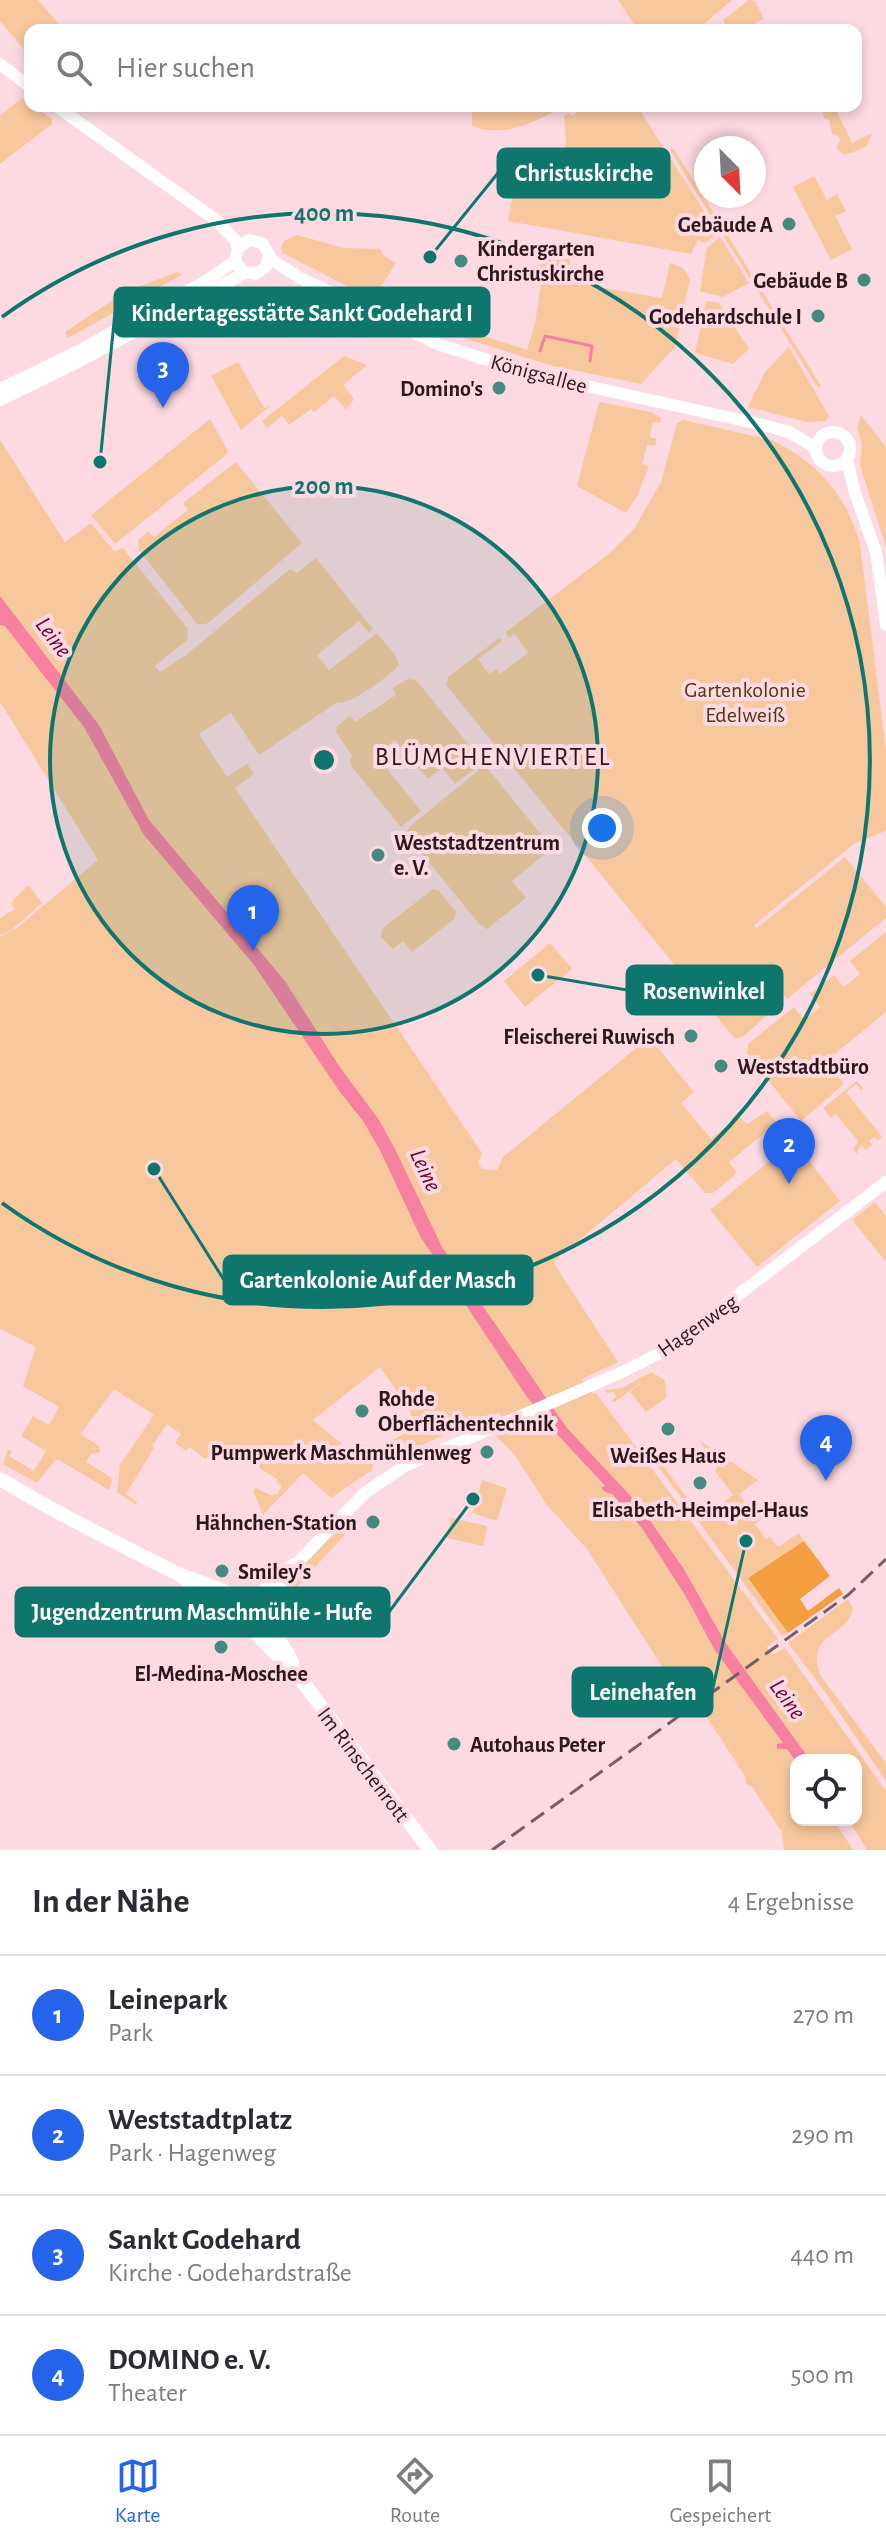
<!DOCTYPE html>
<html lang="de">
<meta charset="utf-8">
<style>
:root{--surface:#fff;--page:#f7f7f7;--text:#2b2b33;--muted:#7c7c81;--line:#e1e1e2;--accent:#2563eb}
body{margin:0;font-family:"Alegreya Sans",sans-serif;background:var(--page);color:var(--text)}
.controls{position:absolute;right:24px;bottom:24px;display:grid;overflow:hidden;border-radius:16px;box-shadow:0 4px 12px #0003}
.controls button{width:72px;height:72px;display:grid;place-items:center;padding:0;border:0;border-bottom:2px solid var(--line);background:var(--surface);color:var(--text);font:40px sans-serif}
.compass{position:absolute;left:694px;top:136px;width:72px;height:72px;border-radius:50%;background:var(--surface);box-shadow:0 4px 12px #0003;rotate:156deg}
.you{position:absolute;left:602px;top:828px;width:28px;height:28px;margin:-20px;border:6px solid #fff;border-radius:50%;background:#1a73e8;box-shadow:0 0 0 12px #1a73e833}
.badge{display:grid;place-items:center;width:52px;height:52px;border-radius:50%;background:var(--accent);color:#fff;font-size:26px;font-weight:700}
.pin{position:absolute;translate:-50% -66px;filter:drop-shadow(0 2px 4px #0008)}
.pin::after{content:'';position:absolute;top:42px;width:28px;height:24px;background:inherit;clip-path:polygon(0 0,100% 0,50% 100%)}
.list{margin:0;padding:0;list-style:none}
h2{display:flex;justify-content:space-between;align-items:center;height:104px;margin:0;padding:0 32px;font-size:34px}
h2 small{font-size:26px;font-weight:400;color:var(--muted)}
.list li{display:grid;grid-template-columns:52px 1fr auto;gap:24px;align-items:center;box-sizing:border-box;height:120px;padding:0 32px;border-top:2px solid var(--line)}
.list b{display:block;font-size:30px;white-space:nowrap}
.list p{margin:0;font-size:26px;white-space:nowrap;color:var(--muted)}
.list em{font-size:26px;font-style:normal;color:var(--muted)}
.icon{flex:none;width:44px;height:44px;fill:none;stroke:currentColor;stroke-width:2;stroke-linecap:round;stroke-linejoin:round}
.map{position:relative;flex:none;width:886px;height:1850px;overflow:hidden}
.search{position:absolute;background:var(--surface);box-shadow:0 4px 12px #0003;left:24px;right:24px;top:24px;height:88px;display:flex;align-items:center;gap:20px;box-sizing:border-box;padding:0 28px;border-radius:16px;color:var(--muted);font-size:30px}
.sheet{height:584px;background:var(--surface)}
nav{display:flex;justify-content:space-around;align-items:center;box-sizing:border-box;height:112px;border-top:2px solid var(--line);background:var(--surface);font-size:22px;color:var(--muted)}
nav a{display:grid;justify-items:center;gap:4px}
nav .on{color:var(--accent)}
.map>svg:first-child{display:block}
</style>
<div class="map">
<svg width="886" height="1850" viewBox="0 0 886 1850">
<rect width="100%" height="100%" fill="#fddae1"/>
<g fill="#f7c89e">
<polygon points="0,0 38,0 64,30 30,30 30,57 0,21"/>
<polygon points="618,0 732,0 697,30 638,30"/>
<polygon points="749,0 755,1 764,19 743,30 728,30 723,20"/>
<polygon points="22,98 52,119 52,124 0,164 0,116"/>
<path d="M472,106H563C534,123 505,138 472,126Z"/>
<polygon points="587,106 637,106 718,233 705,243 698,240 691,254 508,221 517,174 559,181 566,140 564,116 570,113 572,116"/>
<polygon points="822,106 834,106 852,143 872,133 867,146 851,153 843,154 836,148 840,141 838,136 832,134 829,120 824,118"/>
<polygon points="674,149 821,386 818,388 670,150"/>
<polygon points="814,176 828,202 828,199 837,194 846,211 835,216 852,249 831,260 793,187"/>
<polygon points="297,235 344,248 380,249 384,256 396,263 377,293 451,325 527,350 535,324 543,269 540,268 543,255 563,259 566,243 572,244 567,282 662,298 670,263 683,268 690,279 675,347 641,384 553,366 460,337 389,308 283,253 281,248 284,241"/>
<polygon points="720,237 749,283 723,297 700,291 707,248"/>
<polygon points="177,272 183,274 68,338 65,332 113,300 112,297"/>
<polygon points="706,301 719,303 749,349 733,364 695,353"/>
<polygon points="789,347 829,416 826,421 807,422 748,407 765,372"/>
<polygon points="344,356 367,365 343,385 354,399 346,410 334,396 314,412 311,409 289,425 282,416 267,428 262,421"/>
<polygon points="238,362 264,408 270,406 241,430 211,376"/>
<polygon points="599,402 652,412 661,418 660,423 653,422 650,437 657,439 655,446 647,445 642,464 649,466 637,496 626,513 577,486"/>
<polygon points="861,415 886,447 886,547 860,465 862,445 857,428"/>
<polygon points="210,419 227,449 227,454 115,544 91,515"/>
<path d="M684,420L771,440C817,461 847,496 860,544L886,751V831L855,843L754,925L757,928L845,857L886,907V918L787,999L771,979L751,995L767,1015L744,1036L735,1039L446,685L448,677L499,638L502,641L478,659L489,674L496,669L500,674L528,653L515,634L508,638L506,632L610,553L634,529L661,482L677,423Z"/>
<path d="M0,440L65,542L91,523L114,551L123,548L188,629L187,640L155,666L160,672L186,655L290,569L297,573L316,558L373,629L369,633L359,621L317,655L329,670L377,633L396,656L399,665C388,677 351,705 336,703L259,755L231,713L199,734L227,777L247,764L254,774L235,788L482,1153L478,1162L482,1169L497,1170L503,1157L658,1030L659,1034L652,1041L694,1092L681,1103L711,1139L739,1117L747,1124L767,1111L777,1123L729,1162L737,1173L713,1193H705L676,1159L553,1262L618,1362L582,1379L593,1394L596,1393L778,1639L767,1647L772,1655L785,1648L886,1791V1850H867L849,1820H856V1760H810L725,1642L684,1569L640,1506L567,1428L542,1390L553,1430L641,1527L685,1595L714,1649L760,1708L796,1762V1820H834L853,1850H784L782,1832L752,1787L746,1784L745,1776L702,1710L713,1698L706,1690L684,1701L587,1549L547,1505L514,1454L496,1436L510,1429L499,1413L476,1420L383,1463L390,1441L416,1428L409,1409L380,1367L313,1420L342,1444L329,1450L333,1458C354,1447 383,1430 372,1470L331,1498L303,1473L263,1515L253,1491L255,1488L272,1496L274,1493L277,1495L282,1486L276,1482L277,1479L225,1447L222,1449L216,1445L206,1459L189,1447L186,1451L175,1443L181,1434L167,1424L152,1446L154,1448L126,1494L137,1502L136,1505L117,1492L120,1465L154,1415L114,1389L81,1434L99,1446L100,1452L91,1454L86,1462L112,1478L109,1490L59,1460H55L37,1483L3,1464L8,1449L12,1451L9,1456L34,1471L46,1451L21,1436L33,1416L49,1425L59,1407L23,1386L36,1347L0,1329V937L18,927L98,860L0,702Z"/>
<polygon points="236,462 302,543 219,614 206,624 197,624 139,550 138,540 148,531 154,537 188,510 183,503"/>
<polygon points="408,679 416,680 483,762 455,784 442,768 428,779 395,740 376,755 421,811 401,827 352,767 350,760 352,756 336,732 337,726 350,716 355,722 396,695 392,688"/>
<polygon points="485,765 552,848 512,881 526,898 487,929 479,924 406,834 409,827"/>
<polygon points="29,886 42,903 10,931 0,935 0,918 15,909 11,903 26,887"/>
<polygon points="433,889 439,891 456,912 454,919 412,952 403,941 393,949 381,937 382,929"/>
<polygon points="886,932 886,1012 826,1061 844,1084 801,1121 747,1054 748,1044 794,1007 804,1020 820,1007 810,994 834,975 844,987 860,974 850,961"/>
<polygon points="550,943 572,969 525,1007 504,981"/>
<polygon points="857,1081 863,1088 861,1090 856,1084 846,1092 882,1137 878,1140 874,1137 869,1141 872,1145 866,1150 862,1146 857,1150 859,1156 853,1149 858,1141 836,1114 831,1118 823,1108"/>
<polygon points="794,1141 840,1201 757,1267 710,1210"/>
<polygon points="875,1202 886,1216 886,1262 852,1220"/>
<polygon points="651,1372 665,1380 666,1398 646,1412 630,1392 644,1380 615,1402 611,1401 616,1397 614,1392 607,1393 605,1390 622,1388"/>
<polygon points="700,1441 758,1480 739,1494 753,1512 771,1498 770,1512 755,1524 766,1539 770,1537 778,1547 799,1533 804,1541 748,1578 788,1633 783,1637 655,1462 658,1459 702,1518 733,1495 715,1471 717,1469"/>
<polygon points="482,1480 507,1488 497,1521 472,1513"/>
<polygon points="451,1518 487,1526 483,1546 447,1538"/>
<polygon points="338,1528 350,1529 294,1590 292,1588 302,1567"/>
<path d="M848,1599L853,1608C847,1639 805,1632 820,1675L886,1763V1781L823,1689L788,1643Z"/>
</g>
<polygon fill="#f49e42" points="804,1541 830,1576 800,1599 808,1611 839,1588 843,1594 788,1633 748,1578"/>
<polygon fill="#f580a0" points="0,596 99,725 149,820 285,981 339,1066 379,1120 395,1149 442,1247 567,1428 640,1506 684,1569 725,1642 810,1760 796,1760 796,1762 787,1749 777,1749 777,1744 783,1743 714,1649 685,1595 641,1527 612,1494 605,1492 601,1487 605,1486 553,1430 527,1397 420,1236 380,1150 363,1121 340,1092 254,965 144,835 84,727 5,626 0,625"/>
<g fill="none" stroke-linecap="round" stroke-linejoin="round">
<polyline stroke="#f580a0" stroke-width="3" points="540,351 545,336 592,346 590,361"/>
<g stroke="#fff" stroke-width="12">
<polyline points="0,64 30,87"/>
<polyline points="56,106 216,220 236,241 238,248 235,261 242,271 255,274 266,267 269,254 262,243 249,240 238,248"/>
<polyline points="269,258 300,278 440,345 532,374 759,424 789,432 816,448"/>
<polyline points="0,389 73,354 206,281 235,261"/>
<polyline points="0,400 78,362 245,273"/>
<circle cx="833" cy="449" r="17"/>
<polyline points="847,460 855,493 876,552 886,625"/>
<polyline points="242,1615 260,1593 294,1564"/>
<polyline points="261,1628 267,1607 300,1560 366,1492 405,1466 620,1373 666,1350 886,1182"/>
</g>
<g stroke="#fff" stroke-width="14">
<path d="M0,1479C56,1513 115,1542 174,1572C192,1581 213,1584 230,1595C253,1610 281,1637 292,1662"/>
<polyline points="181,1576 240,1617 299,1677 430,1850"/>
</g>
<polyline stroke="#785e64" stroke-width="3" stroke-dasharray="16 8" stroke-linecap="butt" points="492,1850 848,1595 886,1559"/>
</g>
<circle cx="324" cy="760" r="274" fill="#0f766e" fill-opacity=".12"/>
<g fill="none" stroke="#0f766e" stroke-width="4">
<circle cx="324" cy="760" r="274"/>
<path d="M2 317A547 547 0 1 1 2 1203"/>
</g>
<g fill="#458a81" stroke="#fddae1" stroke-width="3">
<circle cx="789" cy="224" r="8"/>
<circle cx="461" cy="261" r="8"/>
<circle cx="864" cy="280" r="8"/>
<circle cx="818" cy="316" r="8"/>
<circle cx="499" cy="388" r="8"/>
<circle cx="378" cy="855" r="8"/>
<circle cx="691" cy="1036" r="8"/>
<circle cx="721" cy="1066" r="8"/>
<circle cx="362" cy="1411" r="8"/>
<circle cx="668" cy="1429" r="8"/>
<circle cx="487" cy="1452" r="8"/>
<circle cx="700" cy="1483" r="8"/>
<circle cx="373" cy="1522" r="8"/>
<circle cx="222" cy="1571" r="8"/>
<circle cx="221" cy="1647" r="8"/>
<circle cx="454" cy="1744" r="8"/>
</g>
<g text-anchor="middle" stroke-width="8" stroke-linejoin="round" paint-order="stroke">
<g font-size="22" font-weight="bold" fill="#2b171c" stroke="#fddae1" text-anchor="end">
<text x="773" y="232">Gebäude A</text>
<text x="477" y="256" text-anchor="start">Kindergarten<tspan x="477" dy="25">Christuskirche</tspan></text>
<text x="848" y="288">Gebäude B</text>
<text x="802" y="324">Godehardschule I</text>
<text x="483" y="396">Domino's</text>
<text x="394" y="850" text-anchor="start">Weststadtzentrum<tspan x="394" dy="25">e. V.</tspan></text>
<text x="675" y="1044">Fleischerei Ruwisch</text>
<text x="737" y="1074" text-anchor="start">Weststadtbüro</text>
<text x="378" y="1406" text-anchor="start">Rohde<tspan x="378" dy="25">Oberflächentechnik</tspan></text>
<text x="471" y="1460">Pumpwerk Maschmühlenweg</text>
<text x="668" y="1463" text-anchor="middle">Weißes Haus</text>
<text x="700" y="1517" text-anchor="middle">Elisabeth-Heimpel-Haus</text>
<text x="357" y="1530">Hähnchen-Station</text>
<text x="238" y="1579" text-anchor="start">Smiley's</text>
<text x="221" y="1681" text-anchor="middle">El-Medina-Moschee</text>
<text x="470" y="1752" text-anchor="start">Autohaus Peter</text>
</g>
<g font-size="22" fill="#2b171c" stroke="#fddae1">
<text transform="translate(539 373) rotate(15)" y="8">Königsallee</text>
<text transform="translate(697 1325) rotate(-35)" y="8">Hagenweg</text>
<text transform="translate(364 1764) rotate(53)" y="8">Im Rinschenrott</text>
</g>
<g font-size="22" fill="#57350f" stroke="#fddae1">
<text x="745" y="697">Gartenkolonie<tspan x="745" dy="25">Edelweiß</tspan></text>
</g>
<g font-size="24" font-style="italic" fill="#6d0030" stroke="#fddae1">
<text transform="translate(54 637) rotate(53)" y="8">Leine</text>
<text transform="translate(426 1170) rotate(65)" y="8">Leine</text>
<text transform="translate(788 1699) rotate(54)" y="8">Leine</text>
</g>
<g font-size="26" letter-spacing="2" fill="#2b171c" stroke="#fddae1">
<text x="493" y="765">BLÜMCHENVIERTEL</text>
</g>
</g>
<circle cx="324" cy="760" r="12" fill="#0f766e" stroke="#fddae1" stroke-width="4"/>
<g font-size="24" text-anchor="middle" font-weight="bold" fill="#0f766e" stroke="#fddae1" stroke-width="8" stroke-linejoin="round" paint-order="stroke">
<text x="324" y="221">400 m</text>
<text x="324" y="494">200 m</text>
</g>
<path fill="none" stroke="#0f766e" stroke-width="3" d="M430 257L498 173M100 462L115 312M538 975L627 990M154 1169L224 1280M473 1499L389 1612M746 1541L712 1692"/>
<g fill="#0f766e" stroke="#fddae1" stroke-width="3">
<circle cx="430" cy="257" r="8"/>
<circle cx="100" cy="462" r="8"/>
<circle cx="538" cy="975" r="8"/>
<circle cx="154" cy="1169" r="8"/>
<circle cx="473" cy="1499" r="8"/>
<circle cx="746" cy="1541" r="8"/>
</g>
<g fill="#0f766e" stroke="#0f766e" stroke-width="3">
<rect x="498" y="149" width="171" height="48" rx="8"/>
<rect x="115" y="288" width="374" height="48" rx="8"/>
<rect x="627" y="966" width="155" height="48" rx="8"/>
<rect x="224" y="1256" width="308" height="48" rx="8"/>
<rect x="16" y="1588" width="373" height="48" rx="8"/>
<rect x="573" y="1668" width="139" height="48" rx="8"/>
</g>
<g font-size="24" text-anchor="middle" font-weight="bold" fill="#fff">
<text x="584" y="181">Christuskirche</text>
<text x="302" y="321">Kindertagesstätte Sankt Godehard I</text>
<text x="704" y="999">Rosenwinkel</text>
<text x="378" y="1288">Gartenkolonie Auf der Masch</text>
<text x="202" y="1620">Jugendzentrum Maschmühle - Hufe</text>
<text x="643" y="1700">Leinehafen</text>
</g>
</svg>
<div class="controls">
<button><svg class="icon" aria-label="locate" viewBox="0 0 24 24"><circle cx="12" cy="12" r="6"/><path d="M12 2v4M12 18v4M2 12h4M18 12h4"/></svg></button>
</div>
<svg class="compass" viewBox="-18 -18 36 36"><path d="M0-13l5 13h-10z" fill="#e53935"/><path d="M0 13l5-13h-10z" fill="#7c7c81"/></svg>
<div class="you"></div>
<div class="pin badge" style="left:253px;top:951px">1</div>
<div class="pin badge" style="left:789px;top:1184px">2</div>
<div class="pin badge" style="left:163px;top:408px">3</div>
<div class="pin badge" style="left:826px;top:1481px">4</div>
<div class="search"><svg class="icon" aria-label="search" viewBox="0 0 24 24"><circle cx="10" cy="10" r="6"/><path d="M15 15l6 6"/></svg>Hier suchen</div>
</div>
<section class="sheet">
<h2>In der Nähe<small>4 Ergebnisse</small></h2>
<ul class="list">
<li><span class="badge">1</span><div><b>Leinepark</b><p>Park</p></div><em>270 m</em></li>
<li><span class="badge">2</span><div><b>Weststadtplatz</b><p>Park · Hagenweg</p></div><em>290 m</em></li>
<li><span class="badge">3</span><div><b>Sankt Godehard</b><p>Kirche · Godehardstraße</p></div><em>440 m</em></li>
<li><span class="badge">4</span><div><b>DOMINO e. V.</b><p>Theater</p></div><em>500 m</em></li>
</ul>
</section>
<nav>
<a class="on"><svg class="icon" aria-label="map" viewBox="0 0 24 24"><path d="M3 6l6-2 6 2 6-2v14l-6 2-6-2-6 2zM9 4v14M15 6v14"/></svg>Karte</a>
<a><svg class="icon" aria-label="directions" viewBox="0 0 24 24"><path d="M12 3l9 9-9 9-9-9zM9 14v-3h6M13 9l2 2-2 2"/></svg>Route</a>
<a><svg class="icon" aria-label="saved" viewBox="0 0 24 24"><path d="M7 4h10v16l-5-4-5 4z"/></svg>Gespeichert</a>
</nav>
